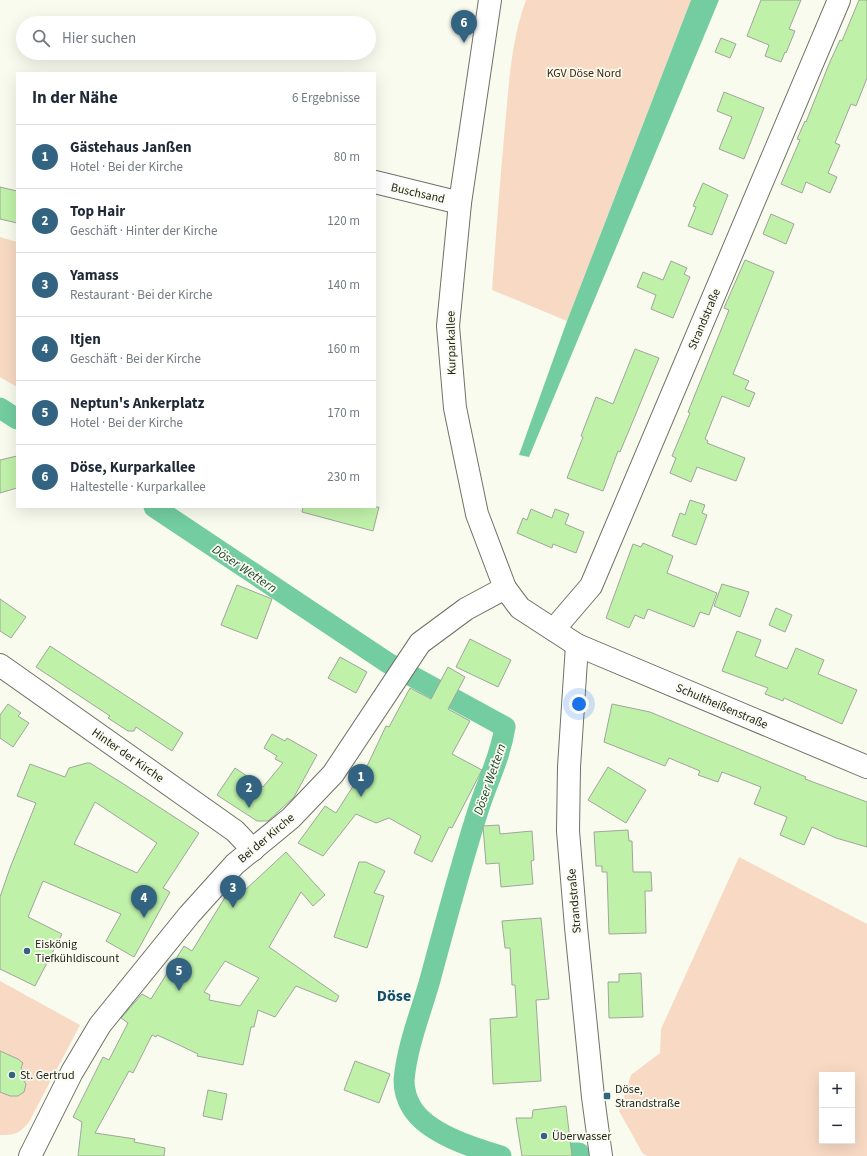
<!DOCTYPE html>
<html lang="de">
<meta charset="utf-8">
<style>
:root{--surface:#fff;--page:#f6f6f7;--text:#1f2937;--muted:#747a83;--line:#e0e1e3;--accent:#326481}
body{margin:0;font-family:"Source Sans 3",sans-serif;background:var(--page);color:var(--text)}
.controls{position:absolute;right:12px;bottom:12px;display:grid;overflow:hidden;border-radius:0px;box-shadow:0 4px 16px #0002}
.controls button{width:36px;height:36px;display:grid;place-items:center;padding:0;border:0;border-bottom:1px solid var(--line);background:var(--surface);color:var(--text);font:20px sans-serif}
.you{position:absolute;left:579px;top:704px;width:14px;height:14px;margin:-10px;border:3px solid #fff;border-radius:50%;background:#1a73e8;box-shadow:0 0 0 6px #1a73e833}
.badge{display:grid;place-items:center;width:26px;height:26px;border-radius:50%;background:var(--accent);color:#fff;font-size:13px;font-weight:700}
.pin{position:absolute;translate:-50% -33px;filter:drop-shadow(0 1px 2px #0008)}
.pin::after{content:'';position:absolute;top:21px;width:14px;height:12px;background:inherit;clip-path:polygon(0 0,100% 0,50% 100%)}
.list{margin:0;padding:0;list-style:none}
h2{display:flex;justify-content:space-between;align-items:center;height:52px;margin:0;padding:0 16px;font-size:17px}
h2 small{font-size:13px;font-weight:400;color:var(--muted)}
.list li{display:grid;grid-template-columns:26px 1fr auto;gap:12px;align-items:center;box-sizing:border-box;height:64px;padding:0 16px;border-top:1px solid var(--line)}
.list b{display:block;font-size:15px;white-space:nowrap}
.list p{margin:0;font-size:13px;white-space:nowrap;color:var(--muted)}
.list em{font-size:13px;font-style:normal;color:var(--muted)}
.icon{flex:none;width:22px;height:22px;fill:none;stroke:currentColor;stroke-width:2;stroke-linecap:round;stroke-linejoin:round}
.map{position:relative;flex:none;width:867px;height:1156px;overflow:hidden}
.search{position:absolute;background:var(--surface);box-shadow:0 4px 16px #0002;left:16px;top:16px;width:360px;height:44px;display:flex;align-items:center;gap:10px;box-sizing:border-box;padding:0 14px;border-radius:22px;color:var(--muted);font-size:15px}
.panel{position:absolute;background:var(--surface);box-shadow:0 4px 16px #0002;left:16px;top:72px;width:360px;height:436px;border-radius:0px}
.map>svg:first-child{display:block}
</style>
<div class="map">
<svg width="867" height="1156" viewBox="0 0 867 1156">
<rect width="100%" height="100%" fill="#fafbef"/>
<g fill="#f8dac4" fill-rule="evenodd">
<path d="M526,0H691L567,321L492,290C496,235 500,180 505,126C509,84 511,40 526,0Z"/>
<polygon points="0,237 17,242 17,387 0,377"/>
<path d="M739,857L867,924V1156H648L643,1154L619,1111L631,1075L660,1053L661,1029ZM822,1075H852V1141H822Z"/>
<path d="M0,981L80,1025L29,1122C19,1134 15,1135 0,1135Z"/>
</g>
<polygon fill="#73cda1" points="691,0 719,0 529,457 519,455 567,321"/>
<g fill="none" stroke-linecap="round" stroke-linejoin="round">
<g stroke="#73cda1" stroke-width="21">
<polyline points="0,408 17,419"/>
<path d="M154,507L388,663L505,727C500,759 486,784 477,814C460,868 445,924 430,980C421,1012 407,1046 404,1080C404,1089 407,1100 412,1108C428,1134 474,1148 501,1156"/>
<polyline points="572,1153 579,1153"/>
</g>
</g>
<g fill="#c0f1a9" stroke="#9fa69c" fill-rule="evenodd">
<polygon points="761,0 801,0 789,29 795,31 786,53 785,52 781,62 765,56 769,45 747,36"/>
<polygon points="859,0 867,0 867,78 856,106 851,104 835,143 840,145 828,173 837,177 830,193 806,182 802,193 781,184 800,140 797,139 805,121 806,122 829,64 840,40 842,41"/>
<polygon points="721,38 736,44 730,58 715,52"/>
<polygon points="724,92 764,108 744,159 719,149 732,117 717,111"/>
<polygon points="703,183 728,195 712,235 688,226 696,207 693,206"/>
<polygon points="0,187 17,191 17,223 0,219"/>
<polygon points="771,214 794,224 786,244 763,234"/>
<polygon points="745,260 774,272 733,374 749,381 745,389 755,393 749,407 722,396 705,439 708,441 707,443 745,458 736,481 697,467 691,482 670,473 676,458 672,456 690,413 688,412 729,310 724,308"/>
<polygon points="671,261 687,268 684,274 690,277 673,318 651,309 656,295 637,287 643,272 663,280"/>
<polygon points="635,349 659,358 620,452 618,451 603,491 567,478 583,437 581,436 596,397 613,404"/>
<polygon points="17,456 17,488 0,493 0,460"/>
<polygon points="690,500 705,505 702,513 707,515 696,545 672,536 680,513 685,515"/>
<polygon points="303,507 379,507 373,531 302,512"/>
<polygon points="531,509 552,518 555,509 569,514 565,524 584,532 576,553 553,544 552,548 517,533 523,518 527,520"/>
<polygon points="643,543 673,556 667,573 717,593 709,615 700,612 694,627 648,609 644,619 635,615 629,628 606,618 633,544 641,547"/>
<polygon points="722,584 749,592 740,617 714,606"/>
<polygon points="237,585 272,599 257,639 221,625"/>
<polygon points="0,599 26,617 11,638 0,631"/>
<polygon points="776,608 792,615 785,632 769,625"/>
<polygon points="737,631 761,640 755,656 787,669 796,648 824,660 818,674 857,690 842,724 784,698 783,701 765,694 768,688 722,671"/>
<polygon points="470,639 511,660 498,687 456,667"/>
<polygon points="50,646 183,733 172,751 136,727 134,731 128,731 108,718 110,716 36,667"/>
<polygon points="340,657 367,672 356,693 328,678"/>
<polygon points="448,667 465,677 448,709 470,721 452,754 482,770 452,828 449,827 432,862 414,853 421,836 389,818 376,823 356,814 323,856 298,843 325,806 336,813 357,780 360,781 386,726 389,727 410,688 431,699"/>
<polygon points="8,704 21,713 18,716 29,723 13,747 0,738 0,715"/>
<polygon points="612,704 650,712 806,777 805,779 867,802 867,847 836,838 812,827 804,845 780,835 787,817 754,804 761,787 722,772 718,782 698,775 700,771 669,758 665,766 604,742"/>
<polygon points="272,734 285,741 287,738 317,755 294,797 268,821 257,821 217,795 235,768 263,787 283,763 275,759 277,756 264,748"/>
<path d="M87,763H90L122,783L199,833L163,888L170,892L134,957L106,941L121,914L43,881L28,917L62,934L35,986L0,969V897L10,868L36,803L17,796L30,764L65,777L69,768ZM95,802L157,843L137,873L74,844Z"/>
<polygon points="608,767 646,790 626,823 588,800"/>
<polygon points="499,825 500,834 532,831 534,860 531,861 533,884 501,887 499,863 486,864 483,826"/>
<polygon points="628,830 629,841 632,841 633,872 651,872 652,891 645,891 646,933 609,934 607,872 602,872 602,866 596,866 594,832"/>
<path d="M286,852L325,895L313,906L301,892L269,947L339,996L336,1002L296,986L275,1017L258,1010L254,1027H251L243,1065L197,1056L198,1054L177,1044L157,1035L156,1037L152,1035L133,1073L129,1071L95,1133L135,1139L134,1142L165,1148L164,1156H78L82,1122L73,1117L103,1057L109,1060L128,1023L121,1018L142,994L151,999L184,946L192,951L232,886L243,892ZM225,961L259,978L240,1006L209,1000L210,995L204,992Z"/>
<polygon points="359,862 366,862 385,871 374,893 384,896 367,948 334,937"/>
<polygon points="541,918 549,999 536,1000 541,1081 493,1084 490,1019 517,1017 515,985 512,985 510,948 505,948 502,921"/>
<polygon points="641,973 643,1017 609,1018 608,982 619,982 619,974"/>
<polygon points="0,1051 18,1059 23,1063 21,1068 24,1072 22,1078 26,1084 24,1092 18,1096 10,1096 0,1092"/>
<polygon points="355,1061 390,1074 379,1103 344,1090"/>
<polygon points="208,1090 227,1094 222,1120 203,1116"/>
<polygon points="566,1106 572,1156 522,1156 516,1118 532,1118 533,1110"/>
</g>
<g fill="none" stroke-linecap="round" stroke-linejoin="round">
<defs>
<g id="street">
<polyline points="490,0 460,203 448,326 455,408 477,514 505,588 520,608 577,645 867,767"/>
<polyline points="375,182 460,203"/>
<polyline points="556,631 561,621 591,586 839,0"/>
<polyline points="577,645 569,767 568,831 576,927 593,1097 601,1156"/>
<polyline points="0,665 235,831 253,850"/>
<polyline points="30,1156 72,1072 100,1025 189,915 235,864 291,818 333,774 420,643 466,609 505,588"/>
</g>
</defs>
<use href="#street" stroke="#707167" stroke-width="24"/>
<use href="#street" stroke="#fff" stroke-width="22"/>
</g>
<g fill="#326481" stroke="#fafbef" stroke-width="1.5">
<circle cx="27" cy="951" r="4"/>
<circle cx="12" cy="1075" r="4"/>
<rect x="603" y="1092" width="8" height="8" rx="2"/>
<circle cx="544" cy="1136" r="4"/>
</g>
<g text-anchor="middle" stroke-width="3.5" stroke-linejoin="round" paint-order="stroke">
<g font-size="12" fill="#41260d" stroke="#fafbef">
<text x="584" y="77">KGV Döse Nord</text>
</g>
<g font-size="12" fill="#1f1f1b" stroke="#fafbef">
<text transform="translate(418 193) rotate(13)" y="4">Buschsand</text>
<text transform="translate(704 319) rotate(-67)" y="4">Strandstraße</text>
<text transform="translate(451 343) rotate(-91)" y="4">Kurparkallee</text>
<text transform="translate(722 706) rotate(23)" y="4">Schultheißenstraße</text>
<text transform="translate(128 755) rotate(35)" y="4">Hinter der Kirche</text>
<text transform="translate(266 838) rotate(-40)" y="4">Bei der Kirche</text>
<text transform="translate(574 901) rotate(-95)" y="4">Strandstraße</text>
</g>
<g font-size="12" fill="#1f1f1b" stroke="#fafbef" text-anchor="start">
<text x="35" y="948">Eiskönig<tspan x="35" dy="14">Tiefkühldiscount</tspan></text>
<text x="20" y="1079">St. Gertrud</text>
<text x="615" y="1093">Döse,<tspan x="615" dy="14">Strandstraße</tspan></text>
<text x="552" y="1140">Überwasser</text>
</g>
<g font-size="13" font-style="italic" fill="#204734" stroke="#fafbef">
<text transform="translate(245 568) rotate(34)" y="5">Döser Wettern</text>
<text transform="translate(489 779) rotate(-71)" y="5">Döser Wettern</text>
</g>
<g font-size="16" font-weight="bold" fill="#124f6f" stroke="#fafbef">
<text x="394" y="1001">Döse</text>
</g>
</g>
</svg>
<div class="controls">
<button>+</button>
<button>−</button>
</div>
<div class="you"></div>
<div class="pin badge" style="left:361px;top:797px">1</div>
<div class="pin badge" style="left:249px;top:808px">2</div>
<div class="pin badge" style="left:233px;top:908px">3</div>
<div class="pin badge" style="left:144px;top:918px">4</div>
<div class="pin badge" style="left:179px;top:991px">5</div>
<div class="pin badge" style="left:464px;top:43px">6</div>
<div class="search"><svg class="icon" aria-label="search" viewBox="0 0 24 24"><circle cx="10" cy="10" r="6"/><path d="M15 15l6 6"/></svg>Hier suchen</div>
<section class="panel">
<h2>In der Nähe<small>6 Ergebnisse</small></h2>
<ul class="list">
<li><span class="badge">1</span><div><b>Gästehaus Janßen</b><p>Hotel · Bei der Kirche</p></div><em>80 m</em></li>
<li><span class="badge">2</span><div><b>Top Hair</b><p>Geschäft · Hinter der Kirche</p></div><em>120 m</em></li>
<li><span class="badge">3</span><div><b>Yamass</b><p>Restaurant · Bei der Kirche</p></div><em>140 m</em></li>
<li><span class="badge">4</span><div><b>Itjen</b><p>Geschäft · Bei der Kirche</p></div><em>160 m</em></li>
<li><span class="badge">5</span><div><b>Neptun's Ankerplatz</b><p>Hotel · Bei der Kirche</p></div><em>170 m</em></li>
<li><span class="badge">6</span><div><b>Döse, Kurparkallee</b><p>Haltestelle · Kurparkallee</p></div><em>230 m</em></li>
</ul>
</section>
</div>
